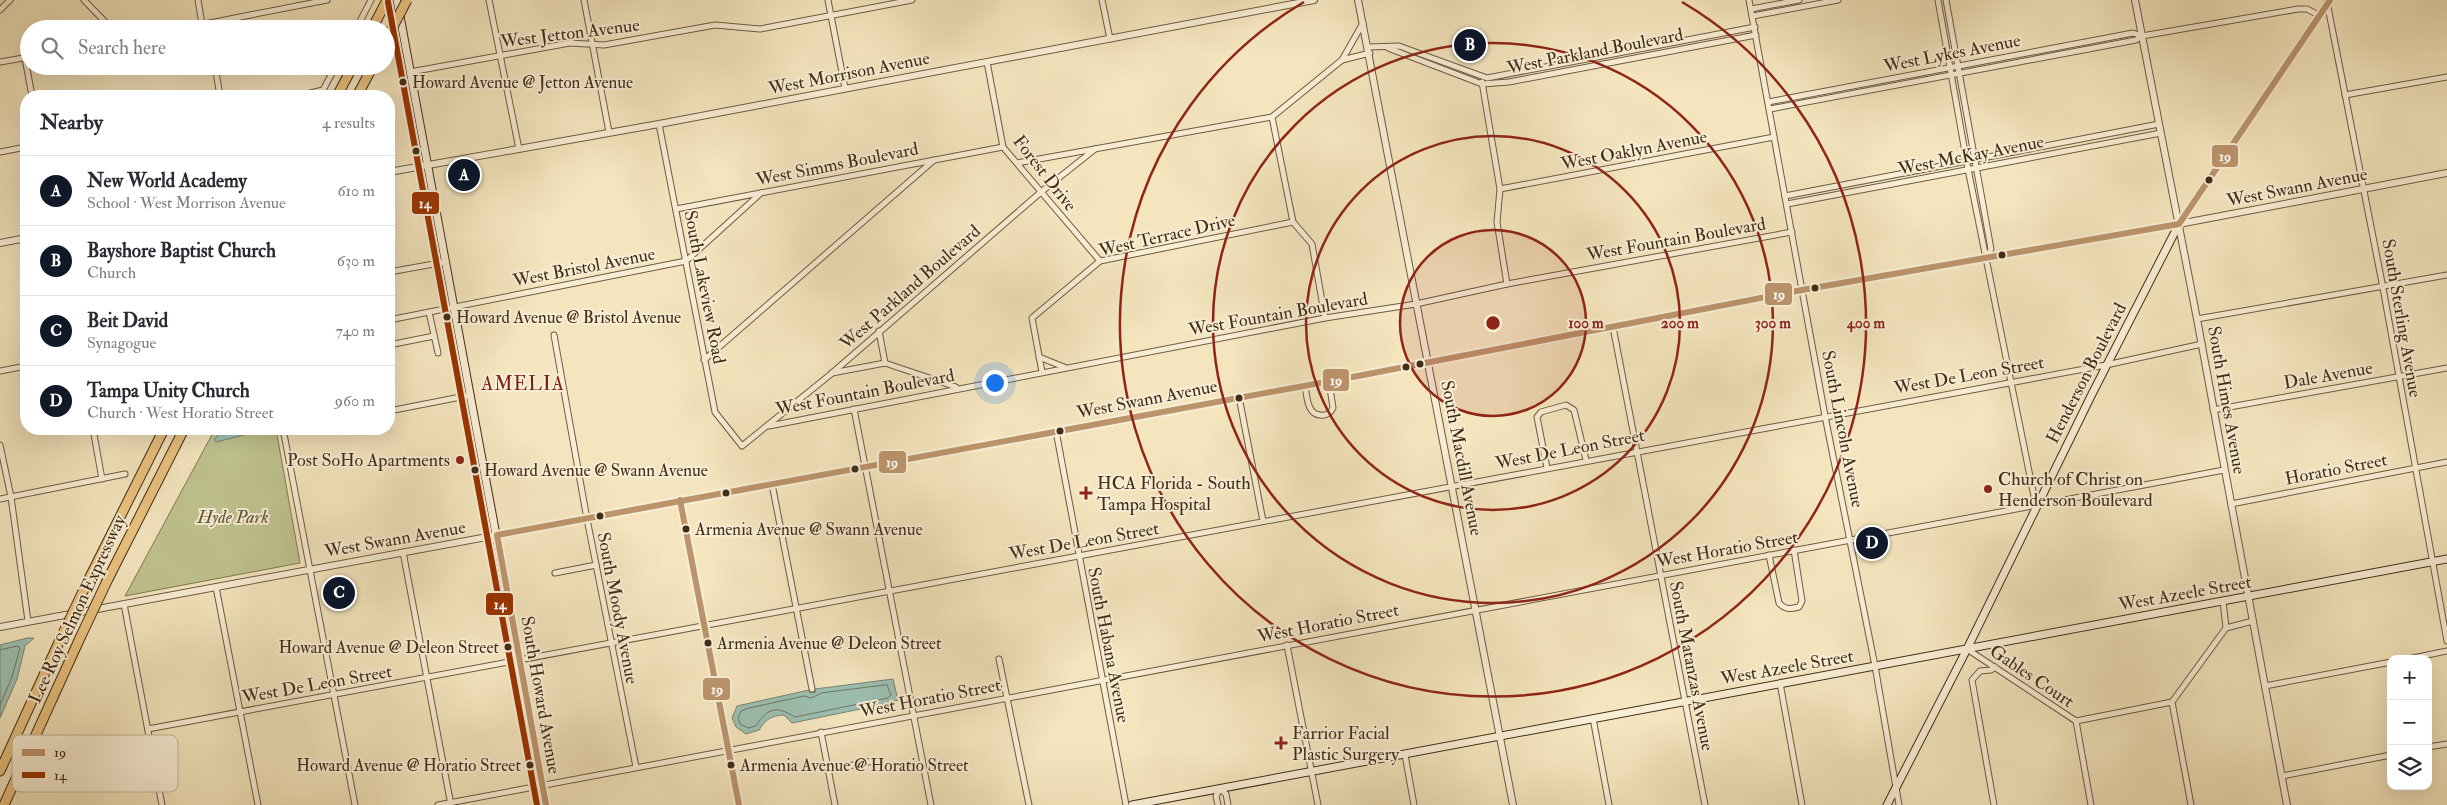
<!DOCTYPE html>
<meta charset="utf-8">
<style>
:root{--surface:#fff;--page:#f7f7f7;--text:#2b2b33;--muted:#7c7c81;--line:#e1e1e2;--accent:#111827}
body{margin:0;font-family:"IM FELL Double Pica",serif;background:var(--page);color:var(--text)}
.controls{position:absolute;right:15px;bottom:15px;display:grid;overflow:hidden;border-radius:10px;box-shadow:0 5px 20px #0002}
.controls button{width:45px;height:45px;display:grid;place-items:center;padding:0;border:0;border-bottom:1px solid var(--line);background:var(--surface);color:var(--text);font:25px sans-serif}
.you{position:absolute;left:994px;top:382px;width:18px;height:18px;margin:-12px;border:4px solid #fff;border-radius:50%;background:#1a73e8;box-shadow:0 0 0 8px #1a73e833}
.badge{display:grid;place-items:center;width:32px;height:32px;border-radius:50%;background:var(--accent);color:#fff;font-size:16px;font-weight:700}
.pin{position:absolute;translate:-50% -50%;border:2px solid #fff;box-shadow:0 1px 5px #0006}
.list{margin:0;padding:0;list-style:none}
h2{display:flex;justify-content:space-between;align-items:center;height:65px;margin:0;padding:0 20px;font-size:21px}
h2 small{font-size:16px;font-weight:400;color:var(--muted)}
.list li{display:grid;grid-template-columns:32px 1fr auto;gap:15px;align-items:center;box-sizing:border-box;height:70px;padding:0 20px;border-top:1px solid var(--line)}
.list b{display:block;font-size:19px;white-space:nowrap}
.list p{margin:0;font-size:16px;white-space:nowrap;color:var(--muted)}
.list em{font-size:16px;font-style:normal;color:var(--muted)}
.icon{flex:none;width:28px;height:28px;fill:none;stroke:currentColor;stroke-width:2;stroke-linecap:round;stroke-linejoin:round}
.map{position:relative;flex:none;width:2447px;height:805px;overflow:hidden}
.search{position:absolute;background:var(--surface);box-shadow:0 5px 20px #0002;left:20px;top:20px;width:375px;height:55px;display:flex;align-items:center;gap:12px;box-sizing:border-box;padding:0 18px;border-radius:28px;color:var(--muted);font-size:19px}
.panel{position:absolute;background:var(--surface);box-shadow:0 5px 20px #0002;left:20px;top:90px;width:375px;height:345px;border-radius:20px}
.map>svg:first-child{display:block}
</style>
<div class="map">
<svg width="2447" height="805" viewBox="0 0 2447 805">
<rect width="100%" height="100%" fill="#f4e5be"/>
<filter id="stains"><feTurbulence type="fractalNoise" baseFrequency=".004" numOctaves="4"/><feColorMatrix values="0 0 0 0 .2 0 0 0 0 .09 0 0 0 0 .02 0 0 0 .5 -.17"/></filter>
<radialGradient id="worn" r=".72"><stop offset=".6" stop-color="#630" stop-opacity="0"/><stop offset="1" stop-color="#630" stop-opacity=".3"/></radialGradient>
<polygon fill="#bfc38f" stroke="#807854" points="215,429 276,429 300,563 125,596"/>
<g fill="#9cbfb0" stroke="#788473">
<polygon points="222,429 268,429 216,442 214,440"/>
<polygon points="27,638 34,638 25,646 17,679 0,718 0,645"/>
<path d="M893,679L898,700L890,703L792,723L784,715C771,716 766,719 759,730L746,734L736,727L732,718L737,706L809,690L810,693L816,692L815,689Z"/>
</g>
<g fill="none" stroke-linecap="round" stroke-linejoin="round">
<g stroke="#6e7664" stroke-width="1">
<polyline points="0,650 17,646 20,648 12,677 0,705"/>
<path d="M887,685L891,695L888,698L795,717C777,706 768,707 756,726L748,728L740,724L738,718L741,711L749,708L804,696L811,698L822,693Z"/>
</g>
<defs>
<g id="minor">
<polyline points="84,0 112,29"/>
<polyline points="198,0 202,24"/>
<polyline points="489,0 519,149"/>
<polyline points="584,0 609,132"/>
<polyline points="828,0 845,88"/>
<polyline points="1102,0 1110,39"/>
<polyline points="1749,0 1825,416 1875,666 1899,805"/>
<polyline points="1938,0 1968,169 2036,506"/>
<polyline points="1946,0 1991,249 1987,257"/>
<polyline points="2327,2 2383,288 2447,641"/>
<polyline points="1751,9 1799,0"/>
<polyline points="0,10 10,0"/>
<polyline points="1753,16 1838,0"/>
<polyline points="179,29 327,0"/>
<polyline points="356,29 371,0"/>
<polyline points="1368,47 1399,46 1487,78 1755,27"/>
<polyline points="1388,48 1482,84 1509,82 1756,35"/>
<polyline points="25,58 32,96"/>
<polyline points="1342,60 1363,23"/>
<polyline points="0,62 29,57"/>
<polyline points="987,62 1003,147 1100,261"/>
<polyline points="215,66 220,96"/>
<polyline points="410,72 570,43 604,45 715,25 760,29 912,0"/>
<polyline points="1482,82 1500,189 1497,222 1507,284"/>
<polyline points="2345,95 2447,77"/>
<polyline points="298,96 323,90 336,66"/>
<polyline points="1768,102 2133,33 2142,36 2298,9 2307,9 2320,16"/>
<polyline points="1770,109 2136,40 2142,36"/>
<polyline points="1272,117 1293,222 1312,244 1325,318"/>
<polyline points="659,124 715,412 742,446 831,374 1041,192 1095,149"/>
<polyline points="0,152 26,147"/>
<polyline points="1017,163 1272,117 1342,60 1370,53"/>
<polyline points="1500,189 1774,137"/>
<polyline points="1785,196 2159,124"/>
<polyline points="1787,204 2161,133"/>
<polyline points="676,209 1003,147"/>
<polyline points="389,272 445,262"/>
<polyline points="429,312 438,353"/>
<polyline points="2197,319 2447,275"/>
<polyline points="389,320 686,261 761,193"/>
<polyline points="1613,327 1705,805"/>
<polyline points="879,331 885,363"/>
<polyline points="554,335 587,519 636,767"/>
<polyline points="389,345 434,336"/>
<polyline points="1039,357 1064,367"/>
<polyline points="704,360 934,160"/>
<polyline points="0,371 26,366"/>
<polyline points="1042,372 1032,318 1100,261 1293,222"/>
<polyline points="832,373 885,363 956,387"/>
<path d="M1305,386C1307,396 1307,414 1320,415C1326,416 1330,414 1333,408L1329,381"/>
<polyline points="1239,397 1263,521"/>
<polyline points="854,409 931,805"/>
<polyline points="2213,410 2447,368"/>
<polyline points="389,411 471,395"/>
<polyline points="769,426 1325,318 1416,304 1507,284 1792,232"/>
<polyline points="93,429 102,479"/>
<polyline points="283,429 355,805"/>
<polyline points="1056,431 1126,805"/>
<polyline points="0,445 11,497 28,621"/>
<polyline points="1547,468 1537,417 1541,412 1566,405 1574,410 1586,460"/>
<polyline points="772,484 812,689"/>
<polyline points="0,499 125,474"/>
<polyline points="2231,504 2447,462"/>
<polyline points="403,552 451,805"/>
<path d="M1769,555L1779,603C1785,610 1790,609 1799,607L1802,601L1794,550"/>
<polyline points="555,573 596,565"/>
<polyline points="216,587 258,805"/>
<polyline points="2223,601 2226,628"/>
<polyline points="124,604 162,805"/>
<polyline points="1287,645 1318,805"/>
<polyline points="1967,649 2076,721 2172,702"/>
<polyline points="999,659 1029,805"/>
<polyline points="2408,659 2447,651"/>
<polyline points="1780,683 1802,805"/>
<polyline points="2265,686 2391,662"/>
<polyline points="1593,718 1609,805"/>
<polyline points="2076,721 2091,805"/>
<polyline points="148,729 2106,365 2202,344"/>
<polyline points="821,732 835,805"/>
<polyline points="2428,747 2447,744"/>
<polyline points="1405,755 1414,805"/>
<polyline points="828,770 878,760"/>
<polyline points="2282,776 2391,755"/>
<polyline points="438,805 2224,470"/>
<polyline points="1218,805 1216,796 1220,789 1226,794 1228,805"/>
<polyline points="1994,805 1972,680 1980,671 1991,670 1995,667"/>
<polyline points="2191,805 2172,702 2226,628 2253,621"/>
</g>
<g id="tertiary">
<polyline points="1358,0 1513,805"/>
<polyline points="2135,0 2197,319 2287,805"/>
<polyline points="389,172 659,124 1314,0"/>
<polyline points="0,243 26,238"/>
<polyline points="680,500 739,805"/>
<polyline points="0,627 1363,375 1802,290 2163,227 2447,173"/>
</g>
<g id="secondary">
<polyline points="397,0 546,805"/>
<polyline points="1132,805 2447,559"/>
<polyline points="1887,805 1967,649 2092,394 2179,224 2330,0"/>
</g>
<g id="motorway">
<polyline points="372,29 387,0"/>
<polyline points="337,96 353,66"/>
<polyline points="357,96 373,66"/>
<polyline points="107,581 184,429"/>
<polyline points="86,585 164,429"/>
<polyline points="0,771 59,642"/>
<polyline points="4,805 80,638"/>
</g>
</defs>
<use href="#minor" stroke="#6e5a42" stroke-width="7"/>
<use href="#tertiary" stroke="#6e5a42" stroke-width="8"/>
<use href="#secondary" stroke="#412c18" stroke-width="9"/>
<use href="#motorway" stroke="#412c18" stroke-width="11"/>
<use href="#minor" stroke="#f8eed5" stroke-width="5"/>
<use href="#tertiary" stroke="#f8eed5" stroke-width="6"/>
<use href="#secondary" stroke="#f8eed5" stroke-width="7"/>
<use href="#motorway" stroke="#eac27f" stroke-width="9"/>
<defs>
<g id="motorway-bridge">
<polyline points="386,40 407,0"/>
<polyline points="80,638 107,581"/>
<polyline points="59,642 86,585"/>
</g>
</defs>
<use href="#motorway-bridge" stroke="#412c18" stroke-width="11" stroke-linecap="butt"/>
<use href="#motorway-bridge" stroke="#eac27f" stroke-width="9"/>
<defs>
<g id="bus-1">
<polyline points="680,500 739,805"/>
<polyline points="546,805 497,535 1363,375 1802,290 2179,224 2330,0"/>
</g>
<polyline id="bus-2" points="388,2 537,805"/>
</defs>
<use href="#bus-1" stroke="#f8eed5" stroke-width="10"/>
<use href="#bus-2" stroke="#f8eed5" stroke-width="10"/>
<use href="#bus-1" stroke="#bc946c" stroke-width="6"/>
<use href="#bus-2" stroke="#930" stroke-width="6"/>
</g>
<circle cx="1493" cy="323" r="93" fill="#8f2418" fill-opacity=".12"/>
<g fill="none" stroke="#8f2418" stroke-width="2.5">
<circle cx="1493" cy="323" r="93"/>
<circle cx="1493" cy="323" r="187"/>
<circle cx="1493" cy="323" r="280"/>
<path d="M1682 2A373 373 0 1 1 1304 2"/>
</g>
<g fill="#412c18" stroke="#f8eed5" stroke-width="2">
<circle cx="403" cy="82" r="4.5"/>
<circle cx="416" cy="151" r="4.5"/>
<circle cx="2209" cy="180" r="4.5"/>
<circle cx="2002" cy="255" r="4.5"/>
<circle cx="1815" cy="288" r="4.5"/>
<circle cx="447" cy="317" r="4.5"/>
<circle cx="1420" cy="364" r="4.5"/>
<circle cx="1406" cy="367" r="4.5"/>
<circle cx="1239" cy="398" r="4.5"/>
<circle cx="1060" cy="431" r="4.5"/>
<circle cx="855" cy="469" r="4.5"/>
<circle cx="475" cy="470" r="4.5"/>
<circle cx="726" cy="493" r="4.5"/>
<circle cx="600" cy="516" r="4.5"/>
<circle cx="686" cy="529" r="4.5"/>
<circle cx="708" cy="643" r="4.5"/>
<circle cx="508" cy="647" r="4.5"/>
<circle cx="530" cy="765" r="4.5"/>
<circle cx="731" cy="765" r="4.5"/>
</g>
<g fill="#8f2418" stroke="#f8eed5" stroke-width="2">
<circle cx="460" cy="460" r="5"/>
<circle cx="1988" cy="489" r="5"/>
<path d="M1083.5 485.5h5v5h5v5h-5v5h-5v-5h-5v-5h5z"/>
<path d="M1278.5 735.5h5v5h5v5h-5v5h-5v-5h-5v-5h5z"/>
</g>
<g text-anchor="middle" stroke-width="4" stroke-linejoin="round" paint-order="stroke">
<g font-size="17" fill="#412c18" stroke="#f8eed5" text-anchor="start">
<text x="412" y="88">Howard Avenue @ Jetton Avenue</text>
<text x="456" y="323">Howard Avenue @ Bristol Avenue</text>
<text x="484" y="476">Howard Avenue @ Swann Avenue</text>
<text x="695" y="535">Armenia Avenue @ Swann Avenue</text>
<text x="717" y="649">Armenia Avenue @ Deleon Street</text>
<text x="499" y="653" text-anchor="end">Howard Avenue @ Deleon Street</text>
<text x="521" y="771" text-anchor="end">Howard Avenue @ Horatio Street</text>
<text x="740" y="771">Armenia Avenue @ Horatio Street</text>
</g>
<g font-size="18" fill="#412c18" stroke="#f8eed5">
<text transform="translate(570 33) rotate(-7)" y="6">West Jetton Avenue</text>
<text transform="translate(1595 51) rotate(-11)" y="6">West Parkland Boulevard</text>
<text transform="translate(1952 53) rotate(-11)" y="6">West Lykes Avenue</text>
<text transform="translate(849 73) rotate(-11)" y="6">West Morrison Avenue</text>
<text transform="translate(1634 150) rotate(-11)" y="6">West Oaklyn Avenue</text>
<text transform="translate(1971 155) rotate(-11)" y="6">West McKay Avenue</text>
<text transform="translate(837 164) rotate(-11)" y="6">West Simms Boulevard</text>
<text transform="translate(1045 173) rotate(52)" y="6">Forest Drive</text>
<text transform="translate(2297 187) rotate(-11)" y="6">West Swann Avenue</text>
<text transform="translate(1167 235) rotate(-13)" y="6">West Terrace Drive</text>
<text transform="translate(1676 239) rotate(-10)" y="6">West Fountain Boulevard</text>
<text transform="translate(584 267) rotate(-11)" y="6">West Bristol Avenue</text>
<text transform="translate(705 287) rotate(79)" y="6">South Lakeview Road</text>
<text transform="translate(910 287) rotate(-41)" y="6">West Parkland Boulevard</text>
<text transform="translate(1278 314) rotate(-10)" y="6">West Fountain Boulevard</text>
<text transform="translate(2402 318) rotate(80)" y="6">South Sterling Avenue</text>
<text transform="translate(2086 373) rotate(-63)" y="6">Henderson Boulevard</text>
<text transform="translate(1969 375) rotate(-10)" y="6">West De Leon Street</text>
<text transform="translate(2328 375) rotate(-10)" y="6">Dale Avenue</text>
<text transform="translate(865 392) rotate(-11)" y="6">West Fountain Boulevard</text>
<text transform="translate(1147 399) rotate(-11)" y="6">West Swann Avenue</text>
<text transform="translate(2227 400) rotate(80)" y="6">South Himes Avenue</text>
<text transform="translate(1843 429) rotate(79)" y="6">South Lincoln Avenue</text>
<text transform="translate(1570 449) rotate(-11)" y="6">West De Leon Street</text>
<text transform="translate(1462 458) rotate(79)" y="6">South Macdill Avenue</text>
<text transform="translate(2336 469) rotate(-11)" y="6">Horatio Street</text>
<text transform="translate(395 539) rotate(-10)" y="6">West Swann Avenue</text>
<text transform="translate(1084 541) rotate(-10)" y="6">West De Leon Street</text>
<text transform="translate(1727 549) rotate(-10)" y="6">West Horatio Street</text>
<text transform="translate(2185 593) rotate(-10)" y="6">West Azeele Street</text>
<text transform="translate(618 608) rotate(79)" y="6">South Moody Avenue</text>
<text transform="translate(77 609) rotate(-65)" y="6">Lee Roy Selmon Expressway</text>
<text transform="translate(1328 623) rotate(-11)" y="6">West Horatio Street</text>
<text transform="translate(1109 645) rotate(79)" y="6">South Habana Avenue</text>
<text transform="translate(1692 666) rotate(79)" y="6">South Matanzas Avenue</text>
<text transform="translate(1787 667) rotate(-10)" y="6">West Azeele Street</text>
<text transform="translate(2032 676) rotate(34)" y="6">Gables Court</text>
<text transform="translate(317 684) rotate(-10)" y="6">West De Leon Street</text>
<text transform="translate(541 695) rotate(80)" y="6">South Howard Avenue</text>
<text transform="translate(930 698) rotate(-11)" y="6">West Horatio Street</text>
</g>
<g font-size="18" fill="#412c18" stroke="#f8eed5" text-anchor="start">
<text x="450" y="466" text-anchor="end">Post SoHo Apartments</text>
<text x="1998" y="485">Church of Christ on<tspan x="1998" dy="21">Henderson Boulevard</tspan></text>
<text x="1097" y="489">HCA Florida - South<tspan x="1097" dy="21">Tampa Hospital</tspan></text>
<text x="1292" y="739">Farrior Facial<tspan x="1292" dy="21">Plastic Surgery</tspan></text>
</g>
<g font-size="18" font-style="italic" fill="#605236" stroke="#f8eed5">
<text x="233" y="523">Hyde Park</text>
</g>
<g font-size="19" letter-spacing="1" fill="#7a1f14" stroke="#f8eed5">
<text x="523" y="390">AMELIA</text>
</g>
</g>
<rect x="12" y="735" width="166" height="57" rx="8" fill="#f8eed5" stroke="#c1b49c" stroke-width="1"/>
<rect x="22" y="749" width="23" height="7" fill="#bc946c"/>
<rect x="22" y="772" width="23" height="6" fill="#930"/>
<g font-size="14" fill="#412c18">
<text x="54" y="757">19</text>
<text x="54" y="780">14</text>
</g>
<circle cx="1493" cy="323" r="8" fill="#8f2418" stroke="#f8eed5" stroke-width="2.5"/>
<g font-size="15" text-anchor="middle" font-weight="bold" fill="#8f2418" stroke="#f8eed5" stroke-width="4" stroke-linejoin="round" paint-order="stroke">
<text x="1586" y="328">100 m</text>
<text x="1680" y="328">200 m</text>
<text x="1773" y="328">300 m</text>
<text x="1866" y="328">400 m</text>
</g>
<g stroke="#f8eed5" stroke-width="2">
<rect x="2211" y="144" width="28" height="24" rx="5" fill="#bc946c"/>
<rect x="411" y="191" width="29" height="24" rx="5" fill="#930"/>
<rect x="1764" y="282" width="29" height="24" rx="5" fill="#bc946c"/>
<rect x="1322" y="368" width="28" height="24" rx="5" fill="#bc946c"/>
<rect x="878" y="450" width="29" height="24" rx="5" fill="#bc946c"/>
<rect x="485" y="592" width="29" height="24" rx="5" fill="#930"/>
<rect x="702" y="677" width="29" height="24" rx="5" fill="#bc946c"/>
</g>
<g font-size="14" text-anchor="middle" font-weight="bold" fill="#fff">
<text x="2225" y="161">19</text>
<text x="425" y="208">14</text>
<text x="1779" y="299">19</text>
<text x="1336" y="385">19</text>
<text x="892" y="467">19</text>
<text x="500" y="609">14</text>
<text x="717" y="694">19</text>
</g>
<rect width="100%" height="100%" filter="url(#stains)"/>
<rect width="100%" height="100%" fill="url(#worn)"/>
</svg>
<div class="controls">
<button>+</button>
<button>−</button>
<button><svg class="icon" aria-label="layers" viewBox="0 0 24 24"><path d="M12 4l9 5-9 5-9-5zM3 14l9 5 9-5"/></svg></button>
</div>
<div class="you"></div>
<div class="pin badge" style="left:464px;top:175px">A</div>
<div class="pin badge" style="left:1470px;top:45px">B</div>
<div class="pin badge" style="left:339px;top:593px">C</div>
<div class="pin badge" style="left:1872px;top:543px">D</div>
<div class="search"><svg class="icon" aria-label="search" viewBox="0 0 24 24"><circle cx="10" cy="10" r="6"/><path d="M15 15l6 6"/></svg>Search here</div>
<section class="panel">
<h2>Nearby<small>4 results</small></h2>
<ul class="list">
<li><span class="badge">A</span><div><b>New World Academy</b><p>School · West Morrison Avenue</p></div><em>610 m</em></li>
<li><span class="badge">B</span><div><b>Bayshore Baptist Church</b><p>Church</p></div><em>630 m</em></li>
<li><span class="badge">C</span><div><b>Beit David</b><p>Synagogue</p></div><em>740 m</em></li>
<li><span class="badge">D</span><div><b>Tampa Unity Church</b><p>Church · West Horatio Street</p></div><em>960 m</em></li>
</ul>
</section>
</div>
